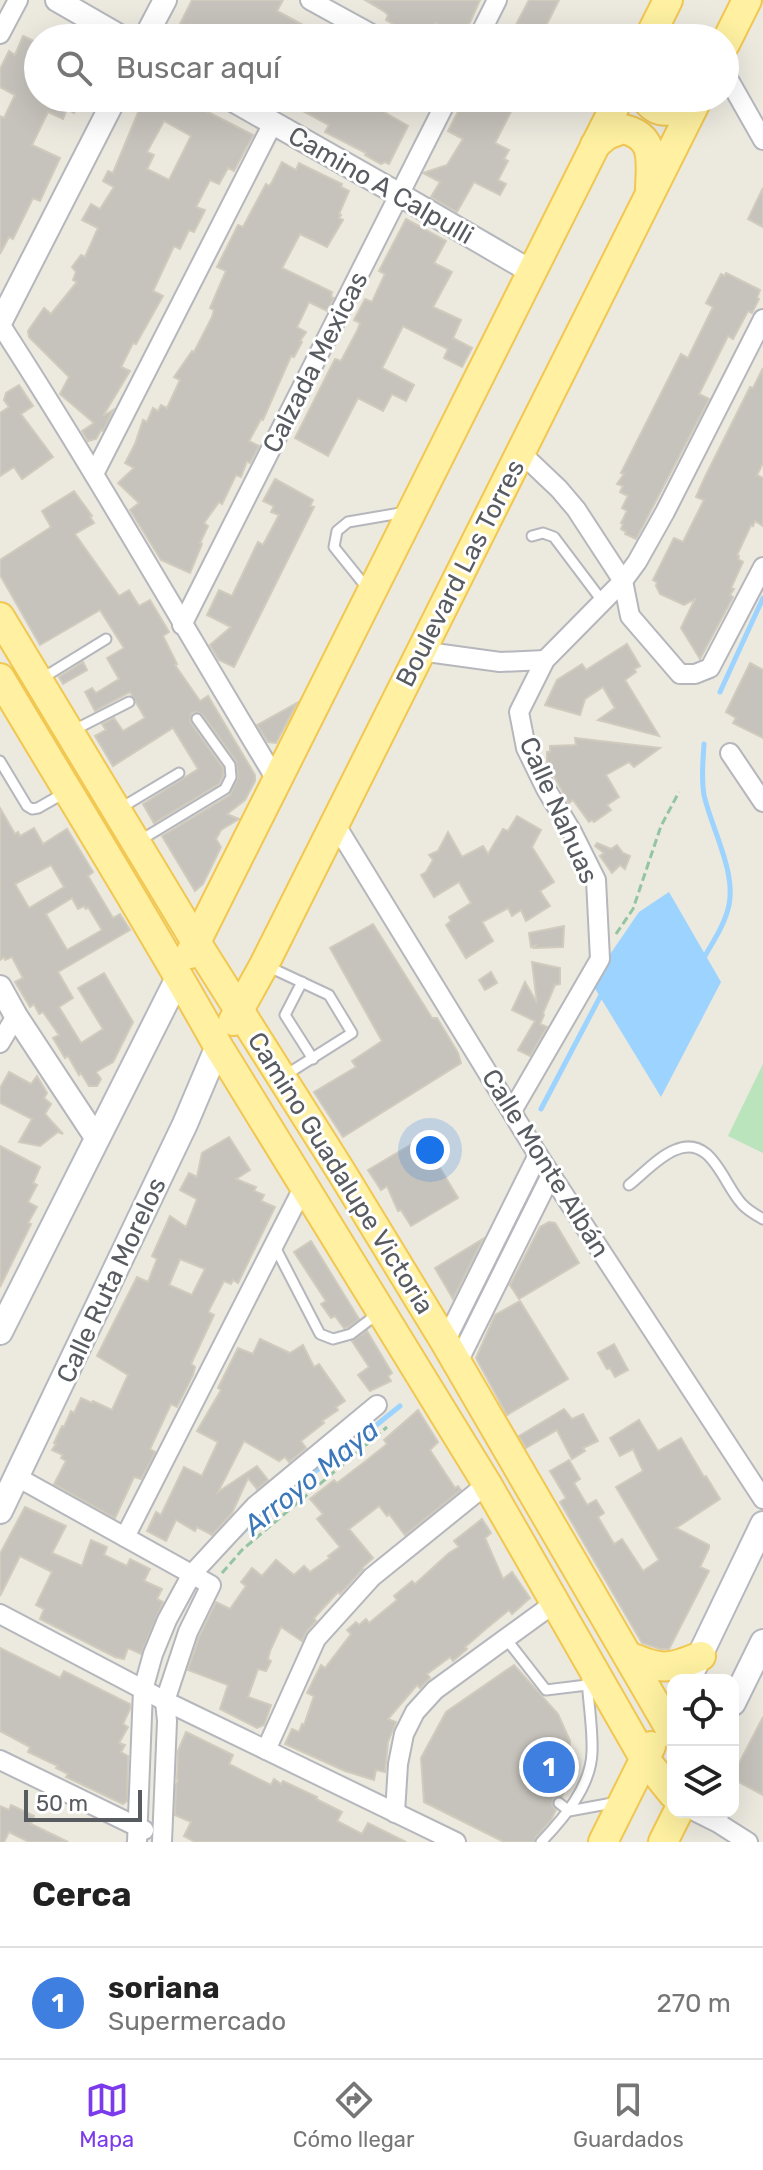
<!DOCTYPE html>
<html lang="es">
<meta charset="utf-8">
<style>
:root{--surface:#fff;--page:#f2f2f2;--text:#222;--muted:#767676;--line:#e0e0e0;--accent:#7c3aed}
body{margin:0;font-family:Rubik,sans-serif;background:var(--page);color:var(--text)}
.controls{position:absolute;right:24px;bottom:24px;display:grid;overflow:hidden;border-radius:16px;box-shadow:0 8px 32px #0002}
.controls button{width:72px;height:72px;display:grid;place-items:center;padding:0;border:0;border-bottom:2px solid var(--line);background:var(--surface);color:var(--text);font:40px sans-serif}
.scale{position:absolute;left:24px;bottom:20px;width:118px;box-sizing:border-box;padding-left:8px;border:4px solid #585c61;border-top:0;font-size:22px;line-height:28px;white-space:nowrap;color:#585c61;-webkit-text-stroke:6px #fff;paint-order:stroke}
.you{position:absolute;left:430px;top:1150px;width:28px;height:28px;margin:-20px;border:6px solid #fff;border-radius:50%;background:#1a73e8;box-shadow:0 0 0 12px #1a73e833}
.badge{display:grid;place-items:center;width:52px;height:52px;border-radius:50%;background:var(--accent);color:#fff;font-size:26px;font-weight:700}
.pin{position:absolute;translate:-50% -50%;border:4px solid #fff;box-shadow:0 2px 8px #0006}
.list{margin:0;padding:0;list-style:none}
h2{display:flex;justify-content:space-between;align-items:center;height:104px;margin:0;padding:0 32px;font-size:34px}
h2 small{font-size:26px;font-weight:400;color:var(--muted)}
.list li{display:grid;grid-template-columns:52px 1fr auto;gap:24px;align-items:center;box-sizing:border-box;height:112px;padding:0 32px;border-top:2px solid var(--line)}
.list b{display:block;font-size:30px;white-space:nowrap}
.list p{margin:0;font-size:26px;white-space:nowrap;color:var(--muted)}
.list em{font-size:26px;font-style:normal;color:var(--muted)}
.icon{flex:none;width:44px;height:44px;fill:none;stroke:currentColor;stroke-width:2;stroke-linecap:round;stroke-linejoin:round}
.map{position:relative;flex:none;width:763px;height:1842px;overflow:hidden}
.search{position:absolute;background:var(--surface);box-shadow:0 8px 32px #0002;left:24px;right:24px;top:24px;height:88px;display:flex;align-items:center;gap:20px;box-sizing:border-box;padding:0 28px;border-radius:44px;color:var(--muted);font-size:30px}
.sheet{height:216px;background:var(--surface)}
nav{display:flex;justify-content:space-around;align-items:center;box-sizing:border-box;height:112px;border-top:2px solid var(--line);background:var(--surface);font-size:22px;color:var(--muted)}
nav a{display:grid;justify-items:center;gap:4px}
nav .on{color:var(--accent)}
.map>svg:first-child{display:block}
</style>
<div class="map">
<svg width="763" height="1842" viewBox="0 0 763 1842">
<rect width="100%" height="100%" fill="#ece9df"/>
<polygon fill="#bae4bb" points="763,1064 763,1153 728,1136"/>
<polygon fill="#9cd3ff" points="669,892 721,982 661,1097 591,982 639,912"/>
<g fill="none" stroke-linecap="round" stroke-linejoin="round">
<g stroke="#9cd3ff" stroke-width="5">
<polyline points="720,692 763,598"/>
<path d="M704,744C703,761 701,778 704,795C711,827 736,871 729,905C725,924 714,940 705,956"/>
<polyline points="541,1109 600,997"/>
<polyline points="460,1333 488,1282"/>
<polyline points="239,1536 270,1505 364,1435 400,1406"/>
</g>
</g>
<g fill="#c6c3bc" stroke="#d0cbbd" stroke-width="2" fill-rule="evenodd">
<polygon points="192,0 283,0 277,11 327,38 254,38 246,34 244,38 173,38"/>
<polygon points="365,0 480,0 463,38 435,23 427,38 418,38 386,20 388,15 385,12"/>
<polygon points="529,0 559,0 540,38 509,38"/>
<polygon points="23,36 38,43 38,98 81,98 74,113 67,109 63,119 48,112 32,145 60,158 40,201 33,198 13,239 9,237 0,254 0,116 4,118 15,95 0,87 0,69 9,51 15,55"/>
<path d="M144,98H191L206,107L204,110L253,135L234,171L228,168L219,184L210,180L196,207L205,210L194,232L189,230L180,249L174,246L153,291L163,296L136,344L133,343L121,367L130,371L103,416L113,410L103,431L101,430L96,439L88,441L82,431L94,423L60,394L69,377L29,337L28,331L44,308L51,314L77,282L73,280L76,272L72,267L81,255L85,257L98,228L82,220L91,204L100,209L114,187L103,181L108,171L113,173ZM164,121L191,136L169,180L147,169L154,155L147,152Z"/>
<polygon points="279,98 360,98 408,126 389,164 385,162 381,164 365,155 366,153 325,132 329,125"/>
<polygon points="465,98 518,98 495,143 509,150 504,159 508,161 498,180 506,184 500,195 474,182 457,212 431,197 440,182 423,173 447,165 463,139 448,131"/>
<polygon points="282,162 296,170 299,163 342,184 341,187 349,191 339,214 341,215 339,218 343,220 327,247 300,234 282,268 332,292 331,297 334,298 327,311 309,302 297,327 306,332 300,341 302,342 294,357 291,356 263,420 261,419 249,441 259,446 250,463 247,461 241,477 236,475 222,504 219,502 204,523 208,526 200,543 202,544 190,573 161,560 130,510 139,503 118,483 134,468 125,463 135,444 143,420 147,422 153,408 158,411 161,405 167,408 180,380 174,377 192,351 194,352 212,317 214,310 210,308 226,271 217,267 238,225 243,227 266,184 269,186 272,182"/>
<polygon points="763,188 763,227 748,219"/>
<polygon points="406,219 446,241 434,263 452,272 433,307 461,320 453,338 472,348 462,367 444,358 448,349 403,326 382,368 414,385 406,401 392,394 383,411 358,398 328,456 295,438 335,359 341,361 357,331 360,323 354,320 365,299 372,302 385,274 379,271"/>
<polygon points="726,273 760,290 757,298 759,299 752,313 748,311 733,339 728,336 699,394 709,399 636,539 625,534 626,532 621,529 623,524 621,523 627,511 622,508 628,496 620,492 623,486 617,484 624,474 621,473 681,354 688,358 713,307 706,303 721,274 725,276"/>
<polygon points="763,368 763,463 757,475 763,478 763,526 755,521 753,526 751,525 737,555 739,556 738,559 743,562 731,588 734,589 730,595 733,597 700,659 681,628 695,599 684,605 660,594 656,586 657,582 653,580 674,538 683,542 704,500 696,497 705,477 750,387 753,388"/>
<polygon points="19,385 33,406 21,414 53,457 22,479 14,467 0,476 0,413 9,407 4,400 6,393"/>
<polygon points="275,479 308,497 313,500 310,506 314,507 234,667 219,660 210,645 231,627 207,615 219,590 232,596 258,542 263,545 279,515 271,512 274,506 263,501"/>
<polygon points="74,491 92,516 90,517 94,523 75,534 119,596 129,590 139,606 150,600 169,632 163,636 177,664 175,665 200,701 208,696 255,775 255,781 245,800 227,814 239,819 221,830 216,839 221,847 203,884 195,891 162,836 230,795 238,777 236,761 203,715 197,712 192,713 190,719 191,723 223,768 223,776 219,784 154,823 143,804 198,769 173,728 113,766 95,736 106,730 102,724 114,718 123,731 145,718 130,692 95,711 85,692 92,688 96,693 119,679 107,658 124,648 100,610 40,645 0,575 0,560 51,527 42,511"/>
<polygon points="627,644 640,666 634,669 636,672 625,680 659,736 598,720 615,708 603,687 585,699 580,715 545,705 557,680 582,664 586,670"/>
<polygon points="83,662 87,670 63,684 59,677"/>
<polygon points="750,663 763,670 763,738 733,723 736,718 726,712"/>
<polygon points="297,703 276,743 268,742 257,725"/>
<polygon points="575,738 660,748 634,767 629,762 606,775 619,797 607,805 611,810 594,822 592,820 589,822 573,800 569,803 547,764 547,752 550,752 550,746 576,745"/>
<path d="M0,808L15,834L18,832L20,836L34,828L43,844L67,829L93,872L88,876L113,918L120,914L130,930L58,972L73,998L59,1007L81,1043L103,1029L78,988L104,973L133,1022L113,1062L96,1072L101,1079L97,1086H89L81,1073L79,1075L68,1056L65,1058L53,1038L59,1035L43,1012L39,1014L34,1004L30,1007L15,982L23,978L12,957L5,960L4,957L0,960ZM51,865L64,887L29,908L15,884ZM72,898L78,909L84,906L86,909L88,907L102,930L67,950L46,914Z"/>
<polygon points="517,816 541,830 532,847 554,882 540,891 550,906 526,921 521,910 512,916 508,908 482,922 493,941 466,958 446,925 451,921 449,917 471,903 459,882 434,897 421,875 426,872 433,860 429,855 438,851 448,832 462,857 483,846 488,854 503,829 508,831"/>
<polygon points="597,843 611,849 617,845 623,853 630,856 625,869 620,865 612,873 600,856 604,853 595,846"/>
<polygon points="373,924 432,1018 437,1018 458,1053 461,1063 343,1137 314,1092 356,1067 352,1061 382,1041 330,948"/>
<polygon points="564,926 563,947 534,948 536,945 531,947 529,933"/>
<polygon points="532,962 560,968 560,984 555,985 543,1013 544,1015 540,1024 547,1027 530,1056 518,1050 535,1021 512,1010 525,982 537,1003"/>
<polygon points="491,972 497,983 485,990 479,980"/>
<polygon points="9,1072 31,1084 37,1076 47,1093 44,1098 51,1104 45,1114 63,1134 58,1132 40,1146 19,1142 32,1119 0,1103 0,1088"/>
<path d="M229,1137L250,1170L236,1179L256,1187L254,1191L264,1195L261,1201L275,1207L238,1283L233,1280L231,1284L224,1281L208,1312L214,1315L191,1364L195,1367L193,1375L177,1407L171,1404L150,1449L155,1452L152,1459L141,1479L134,1477L115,1518L54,1484L66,1461L61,1458L63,1455L52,1450L56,1444L54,1443L62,1426L64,1427L71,1411L74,1413L81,1398L92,1403L93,1401L112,1410L128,1375L97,1356L137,1277L148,1282L157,1259L152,1256L170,1216L186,1227L197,1199L180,1190L189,1173L197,1177L202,1153ZM180,1259L205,1269L192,1295L169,1285Z"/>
<polygon points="422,1138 458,1198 411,1226 401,1210 398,1211 387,1186 381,1190 368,1170"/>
<polygon points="0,1146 40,1167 33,1183 37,1185 28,1202 37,1207 28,1223 31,1224 0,1287"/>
<polygon points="549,1222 555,1223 579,1263 519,1299 510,1285 540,1227"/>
<polygon points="483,1239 453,1299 435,1268"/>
<polygon points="311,1241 359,1319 348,1327 344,1328 335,1316 331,1318 321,1304 326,1301 294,1252"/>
<polygon points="520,1301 568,1379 507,1415 476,1358 495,1315"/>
<polygon points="367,1331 392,1373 388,1376 391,1381 370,1391 358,1375 369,1367 352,1341"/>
<polygon points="260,1339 290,1353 303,1345 314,1367 319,1364 345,1401 336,1407 338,1410 322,1421 324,1423 301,1441 306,1448 289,1462 285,1457 279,1461 244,1441 218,1492 257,1466 268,1480 257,1489 248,1478 232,1513 212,1535 197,1527 195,1531 176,1520 166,1541 147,1531 156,1512 161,1515 184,1467 202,1476 218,1442 197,1431 221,1390 218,1388 238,1348 253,1354"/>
<polygon points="614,1344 628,1370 615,1377 610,1368 607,1369 598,1353"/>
<polygon points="564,1409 572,1419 583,1414 598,1441 583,1448 585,1451 572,1459 557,1430 526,1448 519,1436"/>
<polygon points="418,1410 438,1442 430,1450 455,1488 458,1486 461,1490 405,1535 389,1514 387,1516 379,1506 349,1529 373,1558 362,1568 363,1569 342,1592 340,1594 338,1592 314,1618 316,1621 307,1631 302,1641 281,1627 270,1651 268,1659 271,1661 266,1671 258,1669 248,1697 271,1705 264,1725 257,1728 220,1709 228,1685 188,1670 199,1637 216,1602 230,1609 246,1586 241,1582 252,1568 262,1576 276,1560 294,1575 304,1566 310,1572 330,1558 328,1556 340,1547 317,1519 323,1514 310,1499 334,1480 337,1483 367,1460 387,1444 384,1440"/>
<polygon points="639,1420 658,1451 681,1438 704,1477 706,1476 720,1499 676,1528 709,1545 709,1548 700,1567 709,1571 669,1649 660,1649 642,1643 560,1502 566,1498 550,1471 569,1460 580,1479 574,1483 587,1505 596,1500 604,1513 598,1517 614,1544 622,1539 643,1571 659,1560 616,1487 643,1471 633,1449 620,1456 610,1438"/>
<polygon points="25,1507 66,1526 52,1553 82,1566 91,1540 107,1547 104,1555 127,1566 130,1559 150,1569 144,1581 162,1589 157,1599 163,1602 141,1654 128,1648 124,1659 115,1657 40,1619 44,1609 36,1605 52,1572 20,1556 0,1596 0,1554"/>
<polygon points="482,1519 491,1533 485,1538 503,1579 512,1572 530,1598 512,1614 509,1610 487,1628 465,1647 467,1649 453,1661 450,1657 427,1674 430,1678 420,1688 417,1685 388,1719 396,1722 388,1742 385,1772 376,1770 374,1780 345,1771 285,1744 292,1729 299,1732 302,1724 304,1725 314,1696 307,1693 321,1665 325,1668 351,1634 347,1630 356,1622 359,1625 366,1619 369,1623 397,1600 394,1596 412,1581 415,1584 449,1553 459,1547 454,1541"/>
<polygon points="0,1648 60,1678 64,1671 130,1704 130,1709 123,1724 128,1727 119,1743 125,1745 121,1752 128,1756 127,1801 123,1804 66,1777 68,1774 56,1768 58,1766 28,1752 30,1747 0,1731"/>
<polygon points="514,1665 558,1714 570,1741 569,1781 562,1796 557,1796 553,1799 552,1805 556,1810 551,1820 536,1837 534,1842 504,1842 424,1802 421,1758 446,1712"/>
<polygon points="763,1717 763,1795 733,1779 733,1775"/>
<polygon points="186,1732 233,1755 229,1764 271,1785 274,1779 281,1784 283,1781 317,1797 316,1799 342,1812 337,1821 362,1834 368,1823 406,1842 195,1842 184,1836 191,1822 175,1815 176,1785 178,1780 177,1779 178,1751"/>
<polygon points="11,1805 34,1816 31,1824 68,1842 29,1842 9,1832 4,1842 0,1842 0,1806 9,1810"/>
</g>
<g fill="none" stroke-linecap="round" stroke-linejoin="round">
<defs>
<g id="service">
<polyline points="532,536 543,533 554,537 603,602"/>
<polyline points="367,588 334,547 337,531 348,522 406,512"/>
<polyline points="41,679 106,639"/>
<polyline points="72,731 129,702"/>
<polyline points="0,761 27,806 32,809 38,808 66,792"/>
<polyline points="119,809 179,773"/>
<polyline points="139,841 225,789 231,777 230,765 197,719"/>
<polyline points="267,966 329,995 352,1033 284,1076"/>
<polyline points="302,982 285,1015 313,1059"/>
<path d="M629,1185C643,1174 658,1157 675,1150C712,1134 723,1184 742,1204C747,1210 756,1215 763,1219"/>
<polyline points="274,1245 320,1334 333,1339 351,1334 380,1312"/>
<polyline points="507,1640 546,1690 587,1685"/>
<polyline points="559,1803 569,1811 618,1802"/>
<path d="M541,1842C563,1819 591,1787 592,1752C593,1727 588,1702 587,1677"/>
</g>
<g id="minor">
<polyline points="310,0 379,38"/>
<polyline points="0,34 18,0"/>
<polyline points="478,38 497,0"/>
<polyline points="725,73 763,140"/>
<path d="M0,324C97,474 185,629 277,781"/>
<polyline points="520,452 559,489 576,509 623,581 630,616 680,674 695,674 710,668 763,567"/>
<polyline points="94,474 273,123"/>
<polyline points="182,625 448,98"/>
<polyline points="420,651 500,662 545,660"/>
<polyline points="730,753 763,802"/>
<polyline points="334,822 538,1155 763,1499"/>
<polyline points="0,1043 16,1016"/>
<polyline points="512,1111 600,959 596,880 572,832 546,789 526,748 519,712 545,660 623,581 637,562 665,512 763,319"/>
<polyline points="445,1342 538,1155"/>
<polyline points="457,1364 551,1175"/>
<polyline points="17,1477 211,1585 188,1632 165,1701 167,1721 162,1842"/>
<polyline points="125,1537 304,1186"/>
<polyline points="0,1614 165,1701 456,1842"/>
<polyline points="266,1750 316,1639 372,1577 487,1484"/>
<polyline points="0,1760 144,1830"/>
<polyline points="696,1812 718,1823 748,1842"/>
<polyline points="395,1813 398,1764 404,1734 415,1712 435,1690 556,1602"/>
<polyline points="137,1842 143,1690 153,1654 167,1620 192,1574 255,1506 377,1405"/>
</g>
<g id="tertiary">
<polyline points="57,0 123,38"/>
<polyline points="145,38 165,0"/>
<polyline points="229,98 400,195 532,272"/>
<polyline points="0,323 115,98"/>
<polyline points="0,987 16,1016 97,1139"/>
</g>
<g id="secondary">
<polyline points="0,1332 179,976"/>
<polyline points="0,1511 185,1124 218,1046"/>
<polyline points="688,1680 763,1524"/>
<polyline points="733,1703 763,1642"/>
</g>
<g id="primary">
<polyline points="649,38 668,0"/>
<polyline points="725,44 747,0"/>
<path d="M645,98C660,120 680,109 698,98"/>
<path d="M595,145L607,135L623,129C656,136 651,162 650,188"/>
<polyline points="0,617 196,942 342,1173 445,1342 673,1734"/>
<path d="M0,678C73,801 149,922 218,1046L487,1484L644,1758L673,1794"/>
<polyline points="190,954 619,98"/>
<polyline points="233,1021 264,965 698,98"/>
<path d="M628,1656C661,1670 668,1670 701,1656"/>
<polyline points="603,1842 651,1746"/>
<polyline points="663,1842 678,1812"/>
</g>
</defs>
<use href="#service" stroke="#b5b7bc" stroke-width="13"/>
<use href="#minor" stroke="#b5b7bc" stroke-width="22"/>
<use href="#tertiary" stroke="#b5b7bc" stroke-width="26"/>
<use href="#secondary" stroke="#b5b9bf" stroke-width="28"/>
<use href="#primary" stroke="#f2c751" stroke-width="32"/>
<g stroke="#93c5a2" stroke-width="3" stroke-dasharray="8 4" stroke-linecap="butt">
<polyline points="616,934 633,909 661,826 679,792"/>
<polyline points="222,1573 242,1550 387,1427"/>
</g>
<use href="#service" stroke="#fff" stroke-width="9"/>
<use href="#minor" stroke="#fff" stroke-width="18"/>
<use href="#tertiary" stroke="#fff" stroke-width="22"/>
<use href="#secondary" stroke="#fff" stroke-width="24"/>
<use href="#primary" stroke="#fff1a1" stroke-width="28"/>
</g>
<g text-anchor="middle" stroke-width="6" stroke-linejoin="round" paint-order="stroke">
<g font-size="26" fill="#585c61" stroke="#fff">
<text transform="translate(381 185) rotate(30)" y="9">Camino A Calpulli</text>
<text transform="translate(315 362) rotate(-63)" y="9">Calzada Mexicas</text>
<text transform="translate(460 573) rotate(-63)" y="9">Boulevard Las Torres</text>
<text transform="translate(559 810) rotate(66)" y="9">Calle Nahuas</text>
<text transform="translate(546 1163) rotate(58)" y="9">Calle Monte Albán</text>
<text transform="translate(341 1173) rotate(58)" y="9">Camino Guadalupe Victoria</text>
<text transform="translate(111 1280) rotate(-65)" y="9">Calle Ruta Morelos</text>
</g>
<g font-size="28" font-style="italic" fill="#3c78ba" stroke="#fff">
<text transform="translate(311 1477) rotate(-39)" y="10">Arroyo Maya</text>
</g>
</g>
</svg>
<div class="controls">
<button><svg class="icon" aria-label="locate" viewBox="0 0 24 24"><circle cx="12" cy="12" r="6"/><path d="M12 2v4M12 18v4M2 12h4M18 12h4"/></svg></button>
<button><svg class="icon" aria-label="layers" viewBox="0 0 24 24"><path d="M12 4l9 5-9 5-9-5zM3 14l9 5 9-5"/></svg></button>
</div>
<div class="scale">50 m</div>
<div class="you"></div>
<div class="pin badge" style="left:549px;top:1767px;background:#3f7fe0">1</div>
<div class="search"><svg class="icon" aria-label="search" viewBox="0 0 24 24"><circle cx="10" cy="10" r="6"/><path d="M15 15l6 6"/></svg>Buscar aquí</div>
</div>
<section class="sheet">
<h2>Cerca<small></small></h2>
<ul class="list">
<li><span class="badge" style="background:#3f7fe0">1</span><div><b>soriana</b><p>Supermercado</p></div><em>270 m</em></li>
</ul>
</section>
<nav>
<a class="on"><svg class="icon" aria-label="map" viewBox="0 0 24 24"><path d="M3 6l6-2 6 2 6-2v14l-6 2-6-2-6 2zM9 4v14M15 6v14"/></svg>Mapa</a>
<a><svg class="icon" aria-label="directions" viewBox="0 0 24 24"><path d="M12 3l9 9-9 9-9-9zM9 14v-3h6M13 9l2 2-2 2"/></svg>Cómo llegar</a>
<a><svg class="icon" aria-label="saved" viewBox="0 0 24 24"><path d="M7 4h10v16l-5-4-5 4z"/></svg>Guardados</a>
</nav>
